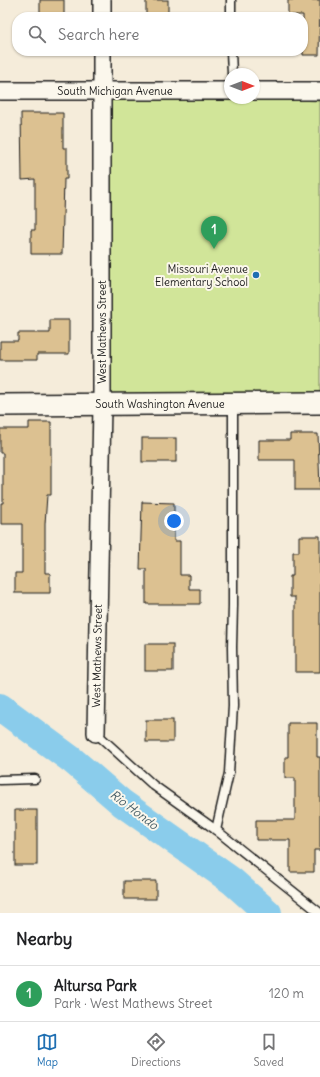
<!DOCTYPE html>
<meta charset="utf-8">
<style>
:root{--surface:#fff;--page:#f6f6f6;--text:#202124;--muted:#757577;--line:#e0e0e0;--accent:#1f6fb2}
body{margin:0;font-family:Delius,sans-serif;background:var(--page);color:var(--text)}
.compass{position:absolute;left:224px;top:68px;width:36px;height:36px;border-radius:50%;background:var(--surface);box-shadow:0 1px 3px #0004;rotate:90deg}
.you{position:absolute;left:174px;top:521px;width:14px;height:14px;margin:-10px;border:3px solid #fff;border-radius:50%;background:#1a73e8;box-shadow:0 0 0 6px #1a73e833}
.badge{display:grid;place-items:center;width:26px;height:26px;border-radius:50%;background:var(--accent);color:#fff;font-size:13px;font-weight:700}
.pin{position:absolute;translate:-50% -33px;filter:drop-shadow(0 1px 2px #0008)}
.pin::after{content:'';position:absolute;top:21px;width:14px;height:12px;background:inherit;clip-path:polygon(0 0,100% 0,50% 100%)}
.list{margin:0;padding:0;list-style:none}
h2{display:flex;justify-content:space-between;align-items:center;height:52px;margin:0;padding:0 16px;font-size:17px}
h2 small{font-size:13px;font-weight:400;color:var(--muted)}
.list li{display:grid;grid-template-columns:26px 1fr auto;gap:12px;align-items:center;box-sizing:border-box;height:56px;padding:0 16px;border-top:1px solid var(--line)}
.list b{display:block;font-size:15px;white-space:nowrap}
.list p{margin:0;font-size:13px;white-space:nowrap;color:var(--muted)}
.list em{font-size:13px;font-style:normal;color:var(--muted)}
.icon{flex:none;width:22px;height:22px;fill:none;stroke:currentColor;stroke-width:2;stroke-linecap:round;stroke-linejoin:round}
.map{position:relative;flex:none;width:320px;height:913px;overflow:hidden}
.search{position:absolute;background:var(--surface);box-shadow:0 1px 3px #0004;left:12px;right:12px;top:12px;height:44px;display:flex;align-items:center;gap:10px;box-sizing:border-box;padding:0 14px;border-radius:16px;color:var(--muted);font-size:15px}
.sheet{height:108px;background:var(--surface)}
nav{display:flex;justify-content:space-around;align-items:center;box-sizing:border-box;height:56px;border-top:1px solid var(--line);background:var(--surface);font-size:11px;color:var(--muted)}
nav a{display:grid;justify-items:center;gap:2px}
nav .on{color:var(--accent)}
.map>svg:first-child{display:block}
</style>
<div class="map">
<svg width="320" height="913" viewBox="0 0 320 913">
<rect width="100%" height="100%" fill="#f5ecda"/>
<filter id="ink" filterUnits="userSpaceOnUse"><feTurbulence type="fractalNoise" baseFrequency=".025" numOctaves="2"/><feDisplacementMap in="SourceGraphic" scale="8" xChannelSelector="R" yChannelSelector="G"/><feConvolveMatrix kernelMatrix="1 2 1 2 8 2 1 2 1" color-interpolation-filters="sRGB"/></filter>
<g filter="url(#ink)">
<polygon fill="#d1e599" stroke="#76805a" points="108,92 320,101 320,396 109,397"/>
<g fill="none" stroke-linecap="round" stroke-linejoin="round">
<polyline stroke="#8acceb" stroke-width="28" points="0,707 72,760 122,803 232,881 268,913"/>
</g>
<g fill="#dcc191" stroke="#1c1c1c">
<rect x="40" y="0" width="24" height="17"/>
<rect x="146" y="0" width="22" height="16"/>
<polygon points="288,0 320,0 319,55 303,55 303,15 288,15"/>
<polygon points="21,113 63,113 63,148 67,148 67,179 64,179 62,254 31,254 31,230 35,230 35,179 22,180"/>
<polygon points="50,320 69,320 69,354 37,354 37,360 0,360 0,341 18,341 18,333 50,333"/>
<polygon points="29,422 51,422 51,495 47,495 45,524 45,573 50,573 50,593 15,593 15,573 22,573 22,524 1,524 1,503 3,503 3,453 0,453 0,429 29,429"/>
<polygon points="290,434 318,434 320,490 295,490 295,460 259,460 259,440 290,440"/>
<rect x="142" y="438" width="34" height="24"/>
<polygon points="142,502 174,503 174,541 180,541 180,575 189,575 189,589 200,589 200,604 146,604 146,569 140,569"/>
<polygon points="299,536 320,536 320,672 295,672 295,597 290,597 290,576 293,576 293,552 299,552"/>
<rect x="145" y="644" width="28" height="27"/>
<rect x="146" y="720" width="27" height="22"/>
<polygon points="288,723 317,723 317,757 320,757 320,850 314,850 314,872 290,872 290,840 256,840 256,820 295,820 295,778 285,778 285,757 288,757"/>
<rect x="15" y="810" width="22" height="55"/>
<rect x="124" y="881" width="32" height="18"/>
</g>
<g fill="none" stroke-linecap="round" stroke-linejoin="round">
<defs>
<g id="service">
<polyline points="231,0 231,17"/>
<polyline points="231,51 232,74"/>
<polyline points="96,733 153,785 216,830 320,913"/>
<polyline points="0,780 35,779"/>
<polyline points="216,830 229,773 233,706 232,647 233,605 233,404"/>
</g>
<g id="minor">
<polyline points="102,0 102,17"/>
<polyline points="0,91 230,91"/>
<polyline points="254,91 320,91"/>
<polyline points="96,733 102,405 102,51"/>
</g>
<polyline id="tertiary" points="0,405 320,403"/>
</defs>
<use href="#service" stroke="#1c1c1c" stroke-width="11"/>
<use href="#minor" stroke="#1c1c1c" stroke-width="20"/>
<use href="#tertiary" stroke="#1c1c1c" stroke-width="24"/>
<use href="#service" stroke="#fbf7ec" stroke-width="8"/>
<use href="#minor" stroke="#fbf7ec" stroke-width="17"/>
<use href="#tertiary" stroke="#fbf7ec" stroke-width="21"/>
</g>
</g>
<circle fill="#1f6fb2" stroke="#fbf7ec" stroke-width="1.5" cx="256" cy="275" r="4"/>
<g text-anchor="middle" stroke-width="4" stroke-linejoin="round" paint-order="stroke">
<g font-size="11" fill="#1c1c1c" stroke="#fbf7ec">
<text x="115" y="95">South Michigan Avenue</text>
<text transform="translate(102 332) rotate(-90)" y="4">West Mathews Street</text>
<text x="160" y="408">South Washington Avenue</text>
<text transform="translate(97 656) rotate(-89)" y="4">West Mathews Street</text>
</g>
<g font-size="11" fill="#1c1c1c" stroke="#fbf7ec" text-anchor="end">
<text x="248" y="273">Missouri Avenue<tspan x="248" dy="13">Elementary School</tspan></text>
</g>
<g font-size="12" font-style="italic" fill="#425a64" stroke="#fbf7ec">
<text transform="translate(134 810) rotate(37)" y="4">Rio Hondo</text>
</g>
</g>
</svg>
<svg class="compass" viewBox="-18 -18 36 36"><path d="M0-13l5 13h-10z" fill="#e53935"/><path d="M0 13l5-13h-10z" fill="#757577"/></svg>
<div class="you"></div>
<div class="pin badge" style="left:214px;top:249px;background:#2e9e5b">1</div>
<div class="search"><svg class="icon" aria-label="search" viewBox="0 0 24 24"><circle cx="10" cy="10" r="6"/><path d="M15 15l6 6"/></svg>Search here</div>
</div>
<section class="sheet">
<h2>Nearby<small></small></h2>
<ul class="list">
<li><span class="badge" style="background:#2e9e5b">1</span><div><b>Altursa Park</b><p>Park · West Mathews Street</p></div><em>120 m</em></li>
</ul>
</section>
<nav>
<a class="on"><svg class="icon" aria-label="map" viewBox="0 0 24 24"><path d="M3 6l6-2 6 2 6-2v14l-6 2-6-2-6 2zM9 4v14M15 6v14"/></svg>Map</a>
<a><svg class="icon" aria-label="directions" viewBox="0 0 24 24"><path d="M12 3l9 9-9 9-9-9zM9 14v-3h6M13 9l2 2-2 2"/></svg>Directions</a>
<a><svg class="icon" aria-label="saved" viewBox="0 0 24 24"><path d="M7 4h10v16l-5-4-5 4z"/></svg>Saved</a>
</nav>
